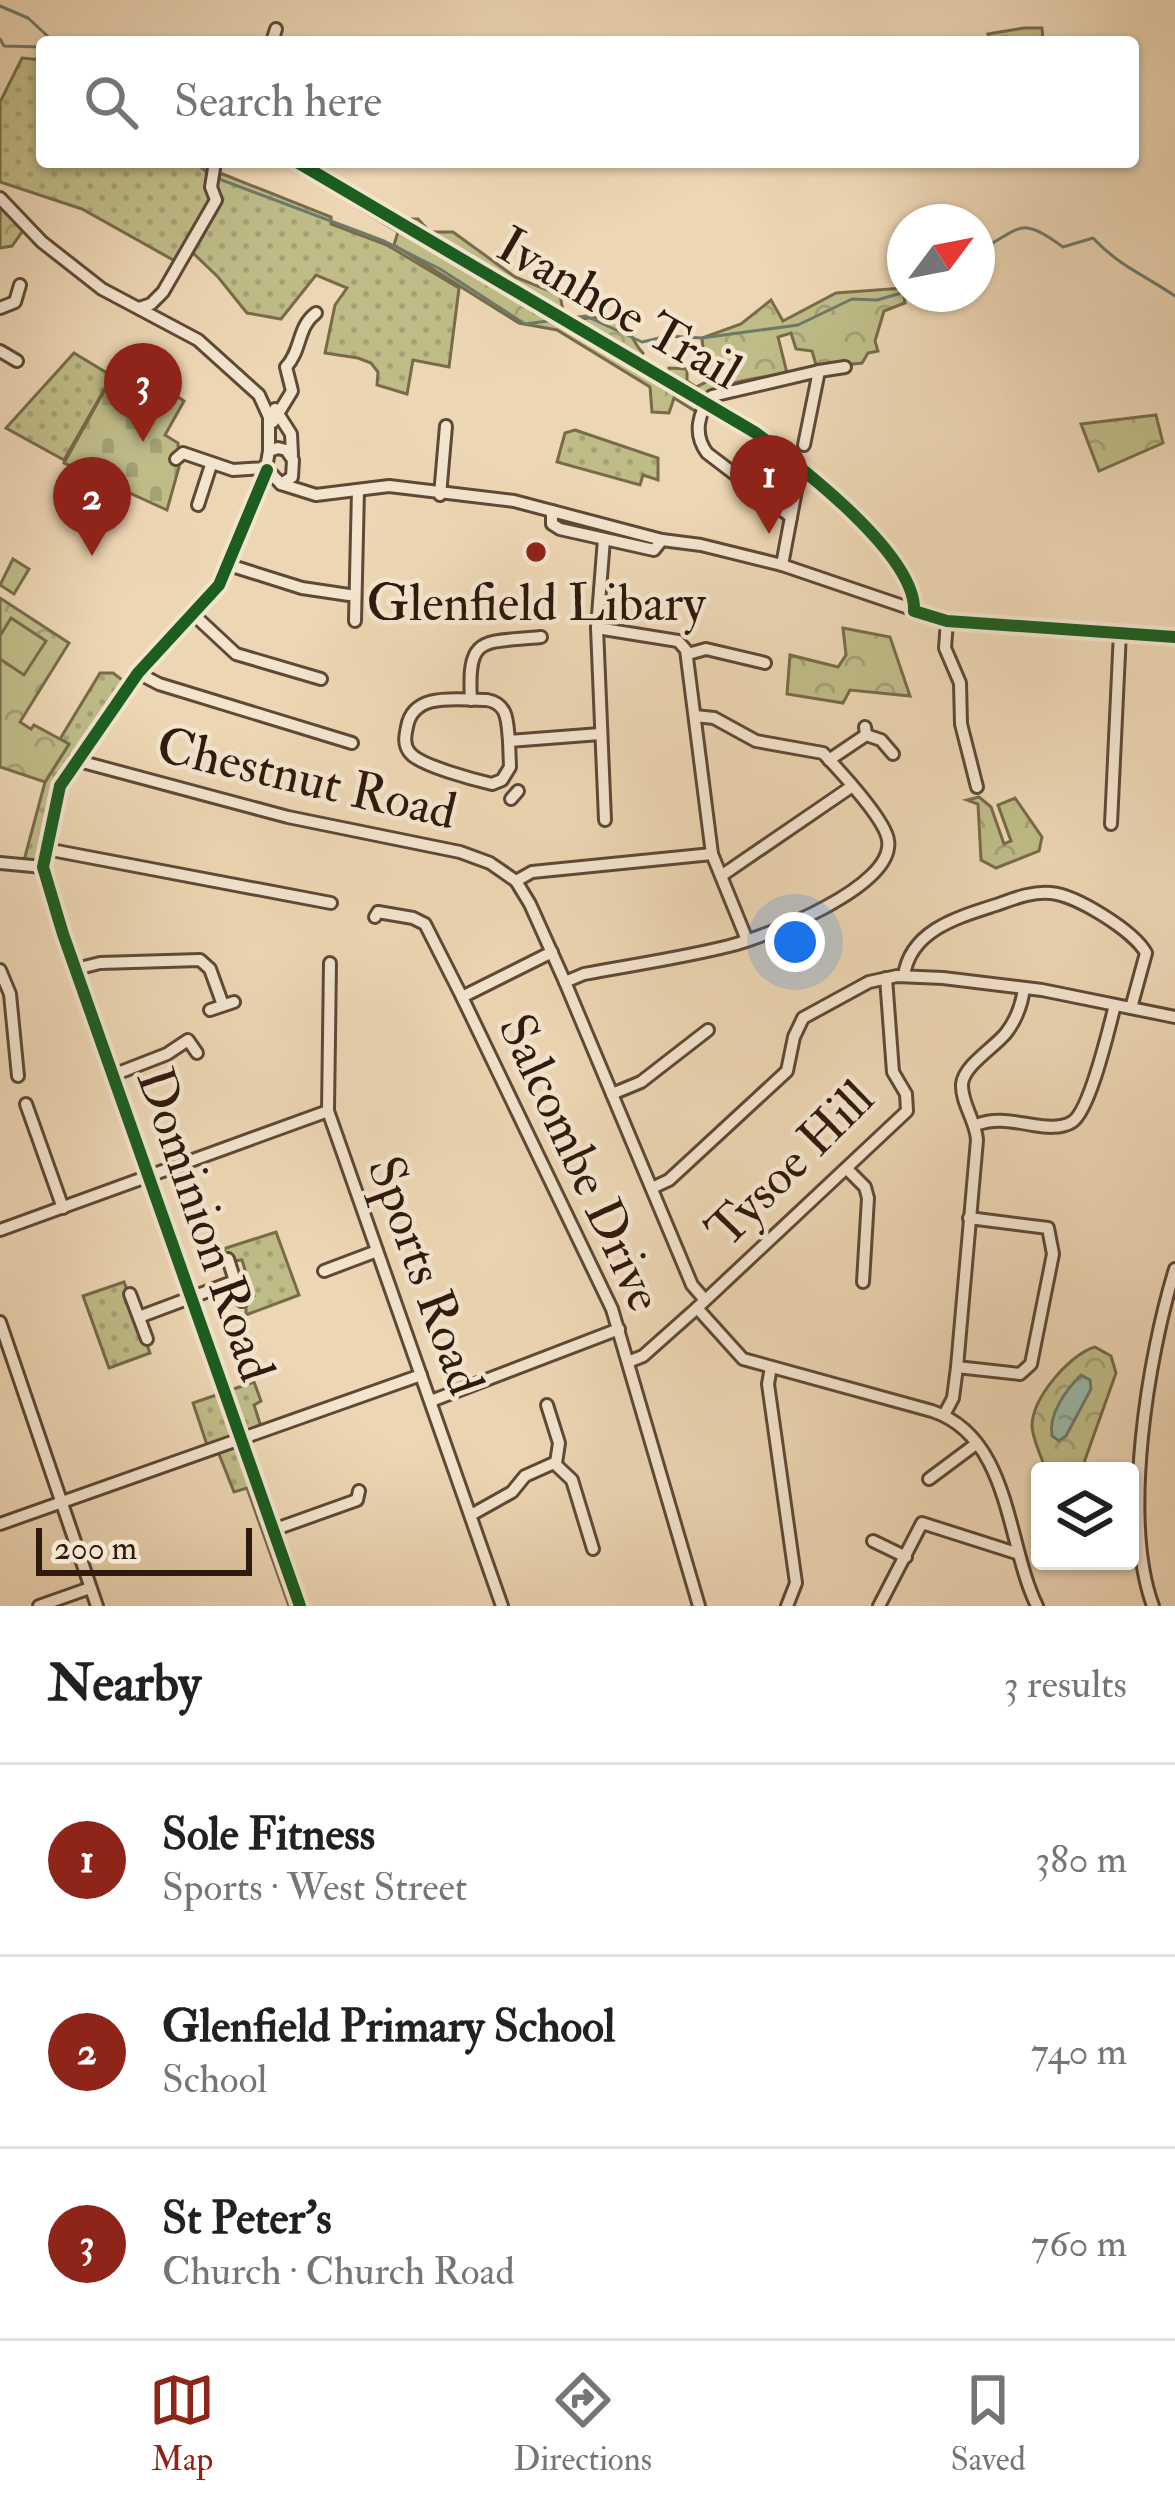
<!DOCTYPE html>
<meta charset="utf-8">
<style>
:root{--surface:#fff;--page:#f6f6f6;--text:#202124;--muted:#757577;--line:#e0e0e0;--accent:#8f2418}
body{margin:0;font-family:"IM FELL Double Pica",serif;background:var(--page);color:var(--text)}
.controls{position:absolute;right:36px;bottom:36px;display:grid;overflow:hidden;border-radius:12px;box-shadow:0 3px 9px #0004}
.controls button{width:108px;height:108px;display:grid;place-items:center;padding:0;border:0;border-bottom:3px solid var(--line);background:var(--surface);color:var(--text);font:60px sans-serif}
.compass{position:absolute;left:887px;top:204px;width:108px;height:108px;border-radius:50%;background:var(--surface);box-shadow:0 3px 9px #0004;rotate:58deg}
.scale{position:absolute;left:36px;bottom:30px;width:216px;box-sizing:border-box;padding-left:12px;border:6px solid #2f1a0c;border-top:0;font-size:33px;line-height:42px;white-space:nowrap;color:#2f1a0c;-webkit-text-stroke:9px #f3e4ce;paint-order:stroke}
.you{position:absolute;left:795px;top:942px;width:42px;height:42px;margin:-30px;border:9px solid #fff;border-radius:50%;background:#1a73e8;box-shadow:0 0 0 18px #1a73e833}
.badge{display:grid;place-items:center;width:78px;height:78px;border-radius:50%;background:var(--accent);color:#fff;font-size:39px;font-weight:700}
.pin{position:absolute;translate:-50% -99px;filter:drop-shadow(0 3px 6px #0008)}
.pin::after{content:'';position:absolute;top:63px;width:42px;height:36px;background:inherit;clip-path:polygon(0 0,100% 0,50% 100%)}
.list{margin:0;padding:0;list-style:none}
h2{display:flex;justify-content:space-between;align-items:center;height:156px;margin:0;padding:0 48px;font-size:51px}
h2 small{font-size:39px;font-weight:400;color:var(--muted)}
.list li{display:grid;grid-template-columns:78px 1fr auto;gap:36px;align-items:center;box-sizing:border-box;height:192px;padding:0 48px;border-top:3px solid var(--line)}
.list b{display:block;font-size:45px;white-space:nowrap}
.list p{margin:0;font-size:39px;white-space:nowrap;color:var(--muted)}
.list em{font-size:39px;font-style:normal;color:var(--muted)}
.icon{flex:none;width:66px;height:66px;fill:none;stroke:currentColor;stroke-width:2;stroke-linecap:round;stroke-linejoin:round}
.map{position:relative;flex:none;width:1175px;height:1606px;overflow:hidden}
.search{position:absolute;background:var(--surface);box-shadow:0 3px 9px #0004;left:36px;right:36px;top:36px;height:132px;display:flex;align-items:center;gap:30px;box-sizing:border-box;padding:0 42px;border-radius:12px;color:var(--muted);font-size:45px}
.sheet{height:732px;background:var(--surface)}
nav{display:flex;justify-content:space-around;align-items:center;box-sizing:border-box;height:168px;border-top:3px solid var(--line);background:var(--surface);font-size:33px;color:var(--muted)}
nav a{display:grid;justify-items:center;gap:6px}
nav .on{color:var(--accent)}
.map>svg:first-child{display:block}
</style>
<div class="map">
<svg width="1175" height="1606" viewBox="0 0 1175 1606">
<defs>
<pattern id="grass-dots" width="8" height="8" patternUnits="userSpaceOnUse" patternTransform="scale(3)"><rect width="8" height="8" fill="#bfbc88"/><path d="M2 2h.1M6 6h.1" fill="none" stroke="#a4a174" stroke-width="1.8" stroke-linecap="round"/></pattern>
<pattern id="forest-crowns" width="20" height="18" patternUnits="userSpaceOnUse" patternTransform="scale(3)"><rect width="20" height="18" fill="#bfbc88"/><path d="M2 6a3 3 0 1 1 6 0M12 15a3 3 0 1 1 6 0" fill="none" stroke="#a4a174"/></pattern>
<pattern id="cemetery-stones" width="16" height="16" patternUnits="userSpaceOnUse" patternTransform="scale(3)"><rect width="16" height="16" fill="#bfbc88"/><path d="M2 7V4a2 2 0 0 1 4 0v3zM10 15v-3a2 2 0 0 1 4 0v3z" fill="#a4a174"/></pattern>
<pattern id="water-ripples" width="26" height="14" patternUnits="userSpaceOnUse" patternTransform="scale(3)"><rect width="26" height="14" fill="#9ab9a9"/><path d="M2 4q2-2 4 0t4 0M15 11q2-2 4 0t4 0" fill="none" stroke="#859e90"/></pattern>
</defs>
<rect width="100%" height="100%" fill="#edd6b3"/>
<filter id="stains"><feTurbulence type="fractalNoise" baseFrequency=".00167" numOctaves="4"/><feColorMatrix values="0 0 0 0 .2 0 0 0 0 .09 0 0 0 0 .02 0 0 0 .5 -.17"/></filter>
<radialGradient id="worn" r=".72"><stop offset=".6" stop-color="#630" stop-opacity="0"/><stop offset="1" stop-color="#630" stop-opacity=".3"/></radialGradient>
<g fill="url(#grass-dots)" stroke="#776b4a" stroke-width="3">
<polygon points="22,58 42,60 42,162 211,162 212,200 175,261 82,209 0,182 0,102"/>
<polygon points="220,173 331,217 331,224 387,245 459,288 449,367 413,360 407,394 377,385 378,372 371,363 358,358 325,353 335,305 347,288 316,275 281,319 247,313 218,277 193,253 221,203 217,188"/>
<polygon points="74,353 112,376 64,460 6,428"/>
<polygon points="575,430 658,458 658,480 643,475 640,485 557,462 565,433"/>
<polygon points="100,673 113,673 129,685 60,786 43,867 23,864 45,782 69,744 60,739"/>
<polygon points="276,1232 299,1295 246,1315 246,1300 254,1296 249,1281 239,1283 236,1276 246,1273 242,1260 233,1261 223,1249"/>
<polygon points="124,1282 150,1353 109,1368 83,1296"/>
<polygon points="254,1382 261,1401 254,1405 263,1433 243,1439 300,1606 289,1606 247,1488 234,1492 217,1449 209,1451 193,1403"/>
</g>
<g fill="url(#forest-crowns)" stroke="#776b4a" stroke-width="3">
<polygon points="1024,28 1042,28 1043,42 991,42 988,34"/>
<path d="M283,162H306L409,219H418L430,232H453L515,277L560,295L563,311L552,307L548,314L557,322C579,321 609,309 626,328C633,336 635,345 643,353L639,364L668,376L669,368L687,369V381L696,387L706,382L702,338L741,324L771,300L783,321L836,293L903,288L905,303L884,311L875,341L878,351L868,353L862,363L817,368L812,351L796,349L791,333L778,337L787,373C757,379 710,380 695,411L674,398L669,413L652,412L650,387L557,330L519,323L394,245L398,232Z"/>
<polygon points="0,202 24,229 12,246 0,248"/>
<polygon points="1156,415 1163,443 1099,471 1081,424"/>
<polygon points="13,559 29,569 14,594 0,585"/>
<polygon points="0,598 69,643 20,722 31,729 34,725 69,744 45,782 0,767"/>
<polygon points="843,628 890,637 910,696 850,690 843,703 787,694 790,655 838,667 846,655"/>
<polygon points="979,797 991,807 1004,844 1011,841 998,805 1015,798 1042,837 1039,851 996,868 981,860 978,804 967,800"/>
<path d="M1095,1347L1111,1356L1116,1373L1081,1471H1046C1042,1457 1032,1439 1032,1425C1033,1397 1070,1354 1095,1347Z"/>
</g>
<polygon fill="url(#cemetery-stones)" stroke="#776b4a" stroke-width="3" points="133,367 184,401 165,435 178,443 179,467 167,510 64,463 112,377"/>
<polygon fill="#bfbc88" stroke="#776b4a" stroke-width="3" points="11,618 46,641 24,675 0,659 0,636"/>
<path fill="url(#water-ripples)" stroke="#6f796a" stroke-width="3" d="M1081,1375L1090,1380L1091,1389L1066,1436L1059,1441L1052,1436C1048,1414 1066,1390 1081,1375Z"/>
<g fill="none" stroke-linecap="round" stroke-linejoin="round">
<g stroke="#6f796a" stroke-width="3">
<polyline points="0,6 28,18 54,42"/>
<polyline points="0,39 4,46 42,47"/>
<polyline points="194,162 211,175"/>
<polyline points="219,179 384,241 440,269 525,324 586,316 642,342 668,336 702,338 798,325 852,299 877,300 905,292"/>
<path d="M977,252C1021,229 1019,214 1063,247L1093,238C1118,265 1144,275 1175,296"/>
</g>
<defs>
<g id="minor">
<polyline points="272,42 276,29"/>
<polyline points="0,198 42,242 102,289 198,340 259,395 269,417 269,451"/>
<polyline points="0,308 15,302 20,285"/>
<polyline points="139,308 151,304 163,292 216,200 211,187 215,162"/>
<polyline points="0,351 17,361"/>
<polyline points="819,371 845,367"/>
<polyline points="275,409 291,434 292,455"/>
<path d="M273,422L292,391L286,367C302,350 297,327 316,313"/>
<polygon points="278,448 286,450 293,460 292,477 281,484 266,468 269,451"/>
<polyline points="176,459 183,453 233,470 266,468"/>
<polyline points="267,470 219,585 138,673 60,786 43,867 63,934 300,1606"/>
<polyline points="281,484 316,495 389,486 514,501 662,540 701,545 782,565 947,621 1175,637"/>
<polyline points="440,495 446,426"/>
<polyline points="198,505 211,465"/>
<polyline points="552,511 552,524 560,529 654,550 662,540"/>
<polyline points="791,517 797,485"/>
<polyline points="604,539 597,628 605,820"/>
<polyline points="229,565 302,588 349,595"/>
<path d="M782,565L791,517L707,453C693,434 698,413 712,396L819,371L804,445"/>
<polyline points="193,614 236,654 321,679"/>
<polyline points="355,621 358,490"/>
<polyline points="947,621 945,648 960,683 961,724 977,787"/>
<polyline points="597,628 678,641 686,650 712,854 747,940"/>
<polyline points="688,654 706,649 765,663"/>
<polyline points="138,673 159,684 352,743"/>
<path d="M471,700C467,634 483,643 541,637"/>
<polyline points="865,727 866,735 881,740 893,754"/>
<path d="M509,741C507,723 509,704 487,700C458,700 413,691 407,727C405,736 403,746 411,754C422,766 475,780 492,784L502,780L510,767L509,741L600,734"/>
<polyline points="75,760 288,817 460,852 490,863 516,881 530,904 565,982 692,1285 705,1300"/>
<polyline points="829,760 866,735"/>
<polyline points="511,799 518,791"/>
<polyline points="1111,824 1120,632"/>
<polyline points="46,849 331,903"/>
<polyline points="0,863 43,867"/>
<polyline points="721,876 851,787"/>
<polyline points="516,881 532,872 712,854"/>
<polyline points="375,917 378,912 413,918 425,924 462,997"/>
<polyline points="552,952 462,997 612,1309 699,1606"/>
<polyline points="330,963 328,1111 502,1606"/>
<polyline points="76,969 100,963 200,960 210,969 223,1005"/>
<polyline points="0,970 10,994 18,1076"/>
<path d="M904,976C910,930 959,917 996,905C1013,899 1032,891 1051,893C1076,895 1134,931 1146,953L1131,1008"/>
<path d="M565,982L584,974C632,965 681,958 729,946C765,937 896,887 888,840C885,819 839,770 823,753L756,741L714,718L695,716"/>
<polyline points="210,1010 234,1002"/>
<polyline points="113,1075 167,1054 188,1040 197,1053"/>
<polyline points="612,1094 641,1082 708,1030"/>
<polyline points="26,1104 63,1208"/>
<path d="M976,1125C995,1117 1014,1122 1033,1125C1045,1127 1061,1129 1072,1122C1090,1111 1109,1028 1115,1005"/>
<polyline points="847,1169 865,1187 868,1198 863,1282"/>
<polyline points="652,1188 669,1180 787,1071 794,1037 803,1018 869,982 897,976 943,978 1042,990 1175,1017"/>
<polyline points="0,1230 328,1111"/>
<polyline points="324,1271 377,1251"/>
<polyline points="235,1281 242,1301"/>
<polyline points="130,1294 147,1339"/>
<path d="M697,1308L743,1359L932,1411C1011,1437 1006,1543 1037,1606"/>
<polyline points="139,1317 235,1281 228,1259"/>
<polyline points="0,1322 97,1606"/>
<polyline points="628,1362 643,1356 697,1308 907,1111 906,1094 893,1072 886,978"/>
<polyline points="771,1367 768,1384 796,1583 787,1606"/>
<polyline points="957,1367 1020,1374 1031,1364 1053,1254 1048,1228 969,1218"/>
<polyline points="431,1401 619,1329"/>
<polyline points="547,1405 559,1443 556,1463"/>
<path d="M944,1415L953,1398L957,1367L977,1140C976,1121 961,1103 962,1084C964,1065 995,1047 1006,1033C1016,1020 1022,1004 1024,988"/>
<polyline points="929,1479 976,1444"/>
<polyline points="471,1515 512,1492 525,1476 554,1463 572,1480 593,1549"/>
<polyline points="0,1524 421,1375"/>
<polyline points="273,1530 357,1500 359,1491"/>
<polyline points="873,1541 906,1557"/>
<polyline points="39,1606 90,1588"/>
<polyline points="879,1606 922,1523 1016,1553"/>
<path d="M1153,1606C1121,1519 1148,1357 1175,1269"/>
</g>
</defs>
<use href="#minor" stroke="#5e4936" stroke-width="16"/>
<use href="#minor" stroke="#f3e4ce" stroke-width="10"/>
<defs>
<g id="cycleway">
<path d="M297,162L756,433C798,465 917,555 914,611L947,621L1175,637"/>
<polyline points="267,470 219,585 138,673 60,786 43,867 63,934 300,1606"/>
</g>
</defs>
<use href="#cycleway" stroke="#f3e4ce" stroke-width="20"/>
<use href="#cycleway" stroke="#1b5e20" stroke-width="12"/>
</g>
<circle fill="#8f2418" stroke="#f3e4ce" stroke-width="4.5" cx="536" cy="552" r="12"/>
<g text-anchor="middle" stroke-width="9" stroke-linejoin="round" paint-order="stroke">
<g font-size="51" fill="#2f1a0c" stroke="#f3e4ce">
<text transform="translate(620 307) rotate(30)" y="18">Ivanhoe Trail</text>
<text transform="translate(307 777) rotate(13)" y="18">Chestnut Road</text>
<text transform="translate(582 1162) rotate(65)" y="18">Salcombe Drive</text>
<text transform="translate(789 1163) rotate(-45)" y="18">Tysoe Hill</text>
<text transform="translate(207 1224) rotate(71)" y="18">Dominion Road</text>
<text transform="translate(427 1275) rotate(70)" y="18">Sports Road</text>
</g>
<g font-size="51" fill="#2f1a0c" stroke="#f3e4ce">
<text x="536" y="620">Glenfield Libary</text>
</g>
</g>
<rect width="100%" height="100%" filter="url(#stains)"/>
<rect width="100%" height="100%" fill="url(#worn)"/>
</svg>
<div class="controls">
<button><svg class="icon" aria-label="layers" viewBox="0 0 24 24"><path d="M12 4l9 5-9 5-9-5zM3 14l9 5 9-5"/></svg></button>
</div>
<svg class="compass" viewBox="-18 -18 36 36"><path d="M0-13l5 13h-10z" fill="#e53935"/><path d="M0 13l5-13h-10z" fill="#757577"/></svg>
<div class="scale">200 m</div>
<div class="you"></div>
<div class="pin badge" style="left:769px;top:534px">1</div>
<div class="pin badge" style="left:92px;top:556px">2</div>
<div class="pin badge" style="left:143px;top:442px">3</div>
<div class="search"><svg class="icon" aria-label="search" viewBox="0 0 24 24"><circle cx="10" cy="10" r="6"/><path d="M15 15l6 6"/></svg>Search here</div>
</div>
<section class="sheet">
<h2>Nearby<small>3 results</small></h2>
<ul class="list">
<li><span class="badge">1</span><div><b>Sole Fitness</b><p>Sports · West Street</p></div><em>380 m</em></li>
<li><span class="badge">2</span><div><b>Glenfield Primary School</b><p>School</p></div><em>740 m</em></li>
<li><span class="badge">3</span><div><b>St Peter's</b><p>Church · Church Road</p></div><em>760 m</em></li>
</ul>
</section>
<nav>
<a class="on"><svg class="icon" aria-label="map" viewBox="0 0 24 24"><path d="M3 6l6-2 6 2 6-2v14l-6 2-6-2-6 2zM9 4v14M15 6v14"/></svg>Map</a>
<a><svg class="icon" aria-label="directions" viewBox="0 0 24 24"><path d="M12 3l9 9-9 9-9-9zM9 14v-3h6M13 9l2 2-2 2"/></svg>Directions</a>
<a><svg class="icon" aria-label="saved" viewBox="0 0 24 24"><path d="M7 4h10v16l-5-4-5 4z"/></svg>Saved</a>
</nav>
